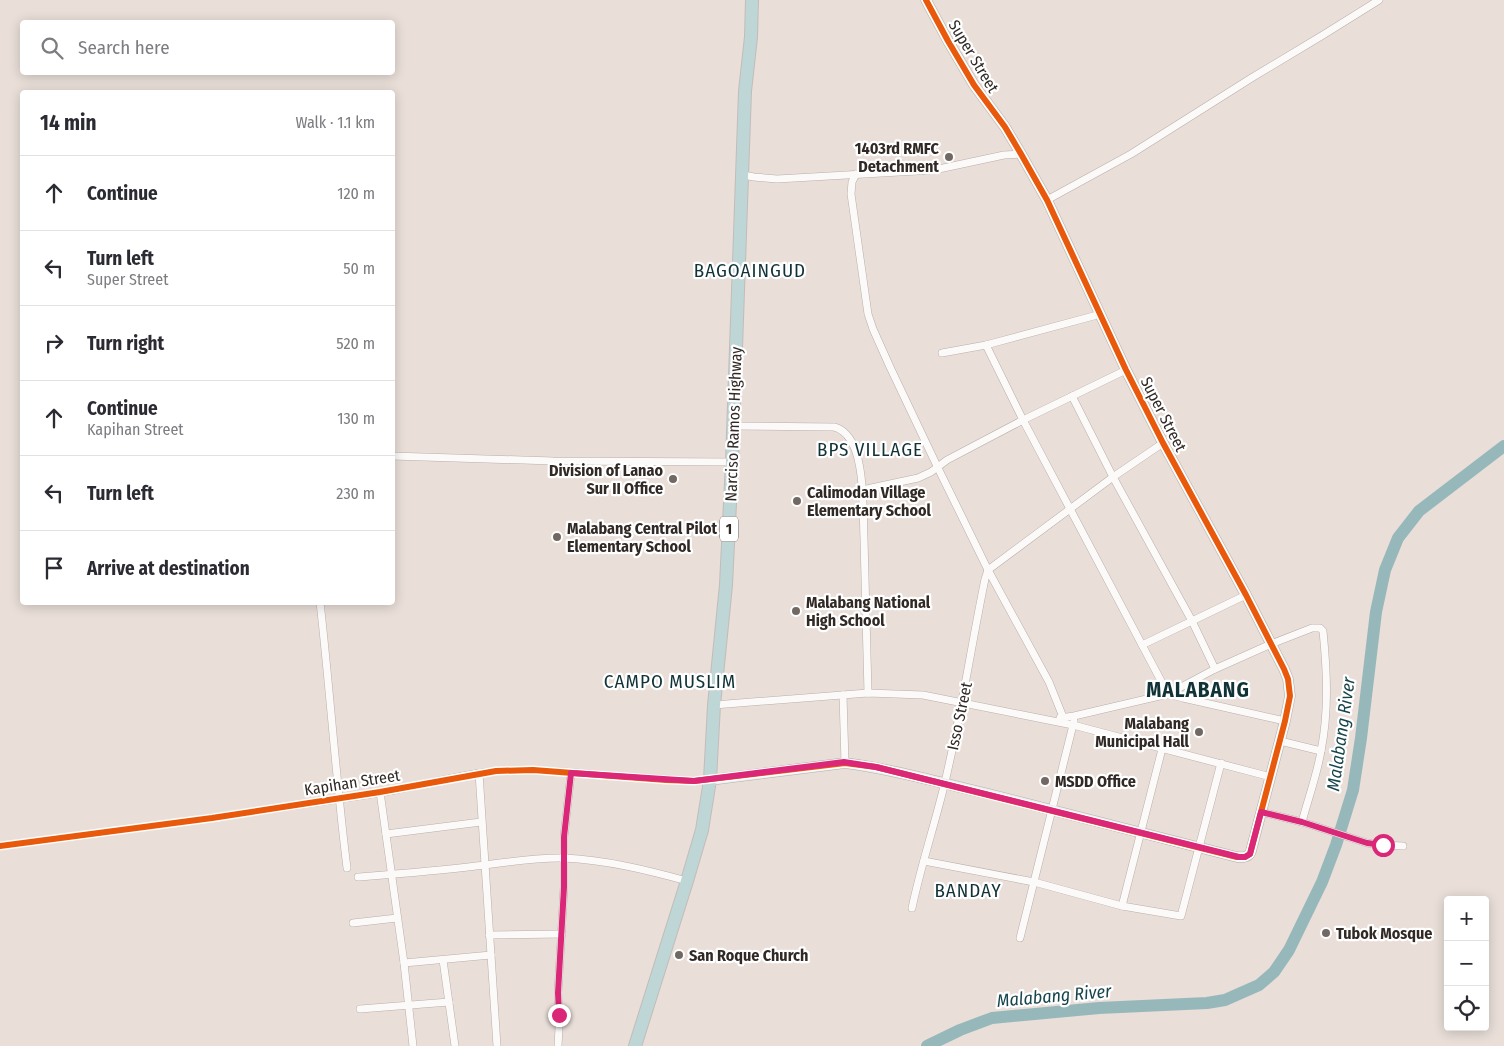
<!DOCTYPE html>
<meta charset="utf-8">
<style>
:root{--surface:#fff;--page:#f2f2f3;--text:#2b2b33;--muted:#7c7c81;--line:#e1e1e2}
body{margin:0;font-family:"Fira Sans Condensed",sans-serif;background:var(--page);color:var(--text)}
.controls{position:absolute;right:15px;bottom:15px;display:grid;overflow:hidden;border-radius:5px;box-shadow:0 2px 12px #0003}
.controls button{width:45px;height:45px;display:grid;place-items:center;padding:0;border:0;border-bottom:1px solid var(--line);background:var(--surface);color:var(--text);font:25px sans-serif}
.stop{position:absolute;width:15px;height:15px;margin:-11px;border:4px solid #db2777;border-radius:50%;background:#fff}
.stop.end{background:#db2777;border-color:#fff;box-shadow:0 1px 5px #0008}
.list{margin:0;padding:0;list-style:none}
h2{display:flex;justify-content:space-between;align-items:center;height:65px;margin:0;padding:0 20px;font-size:21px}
h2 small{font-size:16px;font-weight:400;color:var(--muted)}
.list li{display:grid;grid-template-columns:32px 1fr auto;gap:15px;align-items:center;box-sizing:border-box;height:75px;padding:0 20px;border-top:1px solid var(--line)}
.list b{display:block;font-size:19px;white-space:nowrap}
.list p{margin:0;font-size:16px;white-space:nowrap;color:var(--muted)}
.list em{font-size:16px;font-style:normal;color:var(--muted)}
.icon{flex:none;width:28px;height:28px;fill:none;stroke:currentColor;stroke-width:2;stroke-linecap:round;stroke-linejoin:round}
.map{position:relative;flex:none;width:1504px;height:1046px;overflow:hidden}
.search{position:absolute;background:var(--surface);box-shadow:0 2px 12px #0003;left:20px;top:20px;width:375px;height:55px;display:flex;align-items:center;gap:12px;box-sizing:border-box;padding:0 18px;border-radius:5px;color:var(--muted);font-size:19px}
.panel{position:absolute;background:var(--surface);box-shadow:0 2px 12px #0003;left:20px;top:90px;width:375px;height:515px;border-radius:5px}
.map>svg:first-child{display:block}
</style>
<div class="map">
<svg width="1504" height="1046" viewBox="0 0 1504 1046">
<rect width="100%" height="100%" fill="#e9ded8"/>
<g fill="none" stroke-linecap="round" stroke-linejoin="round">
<polyline stroke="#97b8bb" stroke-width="12" points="927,1046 960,1030 992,1018 1099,1008 1207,1003 1225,1000 1259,985 1274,972 1289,950 1322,882 1336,845 1353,790 1361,738 1376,612 1385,570 1398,538 1419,511 1504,446"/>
<defs>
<g id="street">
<polyline points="856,174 852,182 851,194 868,314 873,329 890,367 937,466 988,570 1049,682 1063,717"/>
<polyline points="743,175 754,177 777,179 934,170 1004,155 1021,154"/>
<polyline points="1047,200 1131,154 1253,77 1323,35 1379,0"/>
<polyline points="986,345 1023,420 1168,694 1183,698 1285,721"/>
<polyline points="942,353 986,345 1101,314"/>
<polyline points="1072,396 1113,477 1192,621 1215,669"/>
<path d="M733,426L834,427C846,430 852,440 856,452C864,475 863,514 864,539C865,591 867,642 868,693"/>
<polyline points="392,456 553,461 732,462"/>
<polyline points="862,490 918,478 931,472 947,460 1023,420 1126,370"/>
<path d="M320,602C330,691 336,780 347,868"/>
<polyline points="1142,645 1246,595"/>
<polyline points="843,695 845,763"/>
<polyline points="714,705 868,693 923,695 1073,725 1271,777"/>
<path d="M1060,718L1074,716L1168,694L1215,669L1271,644L1312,628H1320L1323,631C1327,671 1329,711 1321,751C1317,775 1308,799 1302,822"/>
<polyline points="1280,741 1321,751"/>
<polyline points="479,773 497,1046"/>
<polyline points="380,792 404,963 413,1046"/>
<polyline points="1261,812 1302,822 1367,843 1381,845 1403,846"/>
<polyline points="386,834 481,822"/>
<path d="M0,846C127,831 253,812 379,793C418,787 458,774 498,771C569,766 639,784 710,780"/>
<polyline points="924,861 1034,882 1122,906 1181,916 1221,763"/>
<path d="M358,877C397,874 437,871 476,866C505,863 534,857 564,858C606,860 647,870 687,881"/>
<polyline points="1122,906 1162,749"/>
<path d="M912,908C921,865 935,824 945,782C961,715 971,647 985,579L988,570L1113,477L1163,443"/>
<polyline points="353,923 397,918"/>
<polyline points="489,935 562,934"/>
<polyline points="1020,938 1074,721"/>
<polyline points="443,960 455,1046"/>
<polyline points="404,963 491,955"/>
<polyline points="360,1009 449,1002"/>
<polyline points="558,1046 559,1028 558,993 564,887 564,837 571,773"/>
</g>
<path id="secondary" d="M710,780L845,763C893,769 941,783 989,794C1072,815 1154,836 1237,857C1243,858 1249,857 1251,851L1285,721L1290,696L1288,679L1284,669L1246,595L1163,443L1126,370L1047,200L1021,154L1005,127L974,85L948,41L926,0"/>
<polyline id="highway" points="635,1046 687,881 702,830 710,780 714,705 726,585 732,462 745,91 751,37 752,0"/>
</defs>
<use href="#street" stroke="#b8afaa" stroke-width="8"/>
<use href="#secondary" stroke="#b8afaa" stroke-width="11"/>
<use href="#highway" stroke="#c2bcb9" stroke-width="14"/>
<use href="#street" stroke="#fcfaf9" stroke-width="7"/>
<use href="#secondary" stroke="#e9efef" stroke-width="10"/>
<use href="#highway" stroke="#bfd6d7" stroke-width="12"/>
<defs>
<polyline id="cycleway" points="0,846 212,818 380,792 496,771 533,770 666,780 694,781 845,763 876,767 1237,857 1245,857 1250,854 1285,721 1290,696 1288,679 1284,669 1246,595 1163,443 1126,370 1047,200 1021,154 1005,127 974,85 948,41 926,0"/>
</defs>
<use href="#cycleway" stroke="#fff" stroke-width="9"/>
<use href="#cycleway" stroke="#e8590c" stroke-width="6"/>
</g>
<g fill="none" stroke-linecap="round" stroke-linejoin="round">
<polyline stroke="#db2777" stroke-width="6" points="559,1015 558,993 564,887 564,837 571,773 694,781 844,762 876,767 1239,857 1245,857 1250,854 1261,812 1302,822 1367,843 1383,845"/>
</g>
<g fill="#716864" stroke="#fff" stroke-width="2">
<circle cx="949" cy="157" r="5"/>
<circle cx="673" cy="479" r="5"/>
<circle cx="797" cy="501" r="5"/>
<circle cx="557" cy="537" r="5"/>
<circle cx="796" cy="611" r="5"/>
<circle cx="1199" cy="732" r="5"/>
<circle cx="1045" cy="781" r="5"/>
<circle cx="1326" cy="933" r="5"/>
<circle cx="679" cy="955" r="5"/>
</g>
<g text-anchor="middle" stroke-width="4.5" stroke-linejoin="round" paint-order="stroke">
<rect fill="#fff" stroke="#6f6966" stroke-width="1" x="720" y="516.5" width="18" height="25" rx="4"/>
<g font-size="15" font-weight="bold" fill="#312925">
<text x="729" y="534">1</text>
</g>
<g font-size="16" fill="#312925" stroke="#fff">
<text transform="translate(974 56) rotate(59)" y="6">Super Street</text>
<text transform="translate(1164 414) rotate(63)" y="6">Super Street</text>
<text transform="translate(733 424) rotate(-88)" y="6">Narciso Ramos Highway</text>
<text transform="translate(959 716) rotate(-78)" y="6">Isso Street</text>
<text transform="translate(352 782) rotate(-9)" y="6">Kapihan Street</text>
</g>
<g font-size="16" font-weight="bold" fill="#312925" stroke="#fff" text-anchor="start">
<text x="939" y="154" text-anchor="end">1403rd RMFC<tspan x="939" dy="18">Detachment</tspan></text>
<text x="663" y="476" text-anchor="end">Division of Lanao<tspan x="663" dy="18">Sur II Office</tspan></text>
<text x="807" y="498">Calimodan Village<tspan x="807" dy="18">Elementary School</tspan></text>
<text x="567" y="534">Malabang Central Pilot<tspan x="567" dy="18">Elementary School</tspan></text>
<text x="806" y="608">Malabang National<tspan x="806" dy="18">High School</tspan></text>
<text x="1189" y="729" text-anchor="end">Malabang<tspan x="1189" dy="18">Municipal Hall</tspan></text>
<text x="1055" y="787">MSDD Office</text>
<text x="1336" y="939">Tubok Mosque</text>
<text x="689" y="961">San Roque Church</text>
</g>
<g font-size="18" font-style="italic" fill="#17454c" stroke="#fff">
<text transform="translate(1341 734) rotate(-82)" y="6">Malabang River</text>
<text transform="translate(1054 996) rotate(-5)" y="6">Malabang River</text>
</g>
<g font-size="19" letter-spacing="1" fill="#113338" stroke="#fff">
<text x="750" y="277">BAGOAINGUD</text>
<text x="870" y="456">BPS VILLAGE</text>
<text x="670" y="688">CAMPO MUSLIM</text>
<text x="968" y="897">BANDAY</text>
</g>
<g font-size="21" font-weight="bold" letter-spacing="1" fill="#113338" stroke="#fff">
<text x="1198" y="697">MALABANG</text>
</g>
</g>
</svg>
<div class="controls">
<button>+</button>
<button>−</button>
<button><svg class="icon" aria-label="locate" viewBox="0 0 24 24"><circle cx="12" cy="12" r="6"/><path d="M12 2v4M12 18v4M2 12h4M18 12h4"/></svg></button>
</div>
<div class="stop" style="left:1383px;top:845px"></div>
<div class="stop end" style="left:559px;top:1015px"></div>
<div class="search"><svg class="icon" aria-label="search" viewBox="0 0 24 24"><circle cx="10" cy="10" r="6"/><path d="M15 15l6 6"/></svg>Search here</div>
<section class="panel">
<h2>14 min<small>Walk · 1.1 km</small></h2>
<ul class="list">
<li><svg class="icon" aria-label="ahead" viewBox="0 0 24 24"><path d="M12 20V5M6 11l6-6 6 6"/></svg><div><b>Continue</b></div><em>120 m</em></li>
<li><svg class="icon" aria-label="left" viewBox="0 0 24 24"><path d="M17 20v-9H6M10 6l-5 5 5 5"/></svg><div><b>Turn left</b><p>Super Street</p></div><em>50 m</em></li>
<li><svg class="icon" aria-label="right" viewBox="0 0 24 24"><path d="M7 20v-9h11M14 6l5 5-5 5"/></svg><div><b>Turn right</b></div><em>520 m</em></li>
<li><svg class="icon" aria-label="ahead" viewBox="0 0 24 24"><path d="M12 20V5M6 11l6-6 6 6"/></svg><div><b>Continue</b><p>Kapihan Street</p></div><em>130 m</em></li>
<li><svg class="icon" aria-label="left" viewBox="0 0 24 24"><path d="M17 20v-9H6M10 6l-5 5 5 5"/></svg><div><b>Turn left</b></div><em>230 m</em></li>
<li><svg class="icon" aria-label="arrive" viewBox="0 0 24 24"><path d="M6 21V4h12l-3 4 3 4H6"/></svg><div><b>Arrive at destination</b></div></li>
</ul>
</section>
</div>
